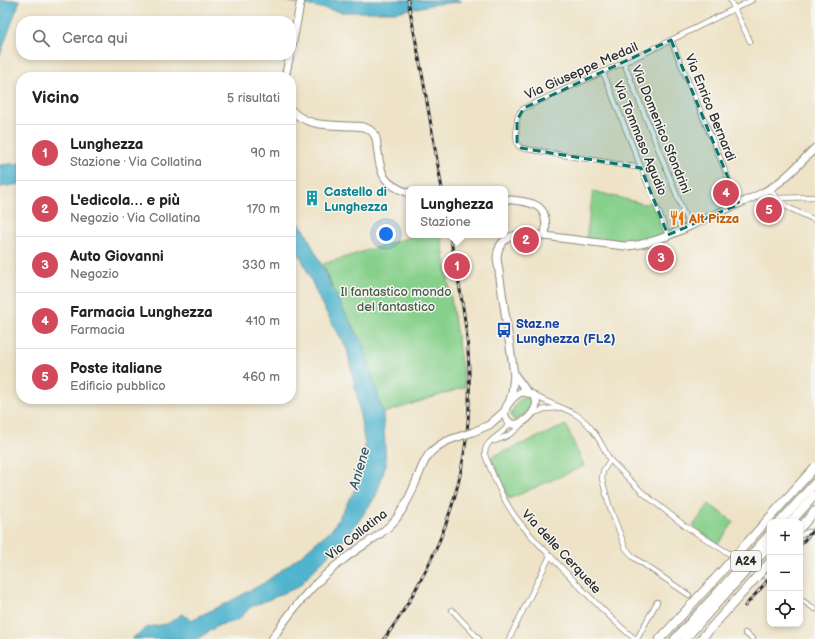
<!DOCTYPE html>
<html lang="it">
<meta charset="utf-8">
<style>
:root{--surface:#fff;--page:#f6f6f6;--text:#222;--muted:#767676;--line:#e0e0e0;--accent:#d1495b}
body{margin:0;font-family:"Balsamiq Sans",sans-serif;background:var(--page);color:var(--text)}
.controls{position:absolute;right:12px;bottom:12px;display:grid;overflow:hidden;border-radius:8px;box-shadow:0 2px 6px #0003}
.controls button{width:36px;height:36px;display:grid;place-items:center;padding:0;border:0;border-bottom:1px solid var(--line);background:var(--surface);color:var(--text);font:20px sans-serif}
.you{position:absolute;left:386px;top:234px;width:14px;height:14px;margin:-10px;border:3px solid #fff;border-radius:50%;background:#1a73e8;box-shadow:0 0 0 6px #1a73e833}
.badge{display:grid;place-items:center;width:26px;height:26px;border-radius:50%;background:var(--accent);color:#fff;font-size:13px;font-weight:700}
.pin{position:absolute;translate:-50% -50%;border:2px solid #fff;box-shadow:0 1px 4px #0006}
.popup{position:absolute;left:406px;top:186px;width:102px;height:52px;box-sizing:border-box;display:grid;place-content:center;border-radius:8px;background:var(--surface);filter:drop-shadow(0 1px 3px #0005);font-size:13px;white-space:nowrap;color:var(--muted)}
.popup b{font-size:15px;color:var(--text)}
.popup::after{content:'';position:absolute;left:50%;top:100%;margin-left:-8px;border:8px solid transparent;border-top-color:var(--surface)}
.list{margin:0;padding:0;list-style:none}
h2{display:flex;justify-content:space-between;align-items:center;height:52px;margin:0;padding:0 16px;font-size:17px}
h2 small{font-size:13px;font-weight:400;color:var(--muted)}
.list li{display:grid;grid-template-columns:26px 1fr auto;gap:12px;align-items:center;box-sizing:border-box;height:56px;padding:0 16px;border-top:1px solid var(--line)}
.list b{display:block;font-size:15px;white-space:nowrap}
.list p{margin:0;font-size:13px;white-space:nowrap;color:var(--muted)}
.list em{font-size:13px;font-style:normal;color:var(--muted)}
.icon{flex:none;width:22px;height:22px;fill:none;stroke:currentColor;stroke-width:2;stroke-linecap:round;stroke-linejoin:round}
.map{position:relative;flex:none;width:815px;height:639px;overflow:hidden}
.search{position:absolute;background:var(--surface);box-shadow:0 2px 6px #0003;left:16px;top:16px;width:280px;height:44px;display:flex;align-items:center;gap:10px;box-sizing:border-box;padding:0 14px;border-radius:16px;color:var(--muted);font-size:15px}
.panel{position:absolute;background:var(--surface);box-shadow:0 2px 6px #0003;left:16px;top:72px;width:280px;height:332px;border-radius:16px}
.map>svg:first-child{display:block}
</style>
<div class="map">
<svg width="815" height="639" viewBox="0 0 815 639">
<rect width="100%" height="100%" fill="#f6f6f2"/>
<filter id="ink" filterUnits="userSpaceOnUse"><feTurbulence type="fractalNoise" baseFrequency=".025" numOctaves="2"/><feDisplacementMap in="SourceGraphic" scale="8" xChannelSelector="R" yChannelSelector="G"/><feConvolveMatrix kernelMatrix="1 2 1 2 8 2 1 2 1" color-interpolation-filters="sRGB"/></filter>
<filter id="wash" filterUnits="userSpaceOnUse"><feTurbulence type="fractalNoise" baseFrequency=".012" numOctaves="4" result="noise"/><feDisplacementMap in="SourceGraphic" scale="16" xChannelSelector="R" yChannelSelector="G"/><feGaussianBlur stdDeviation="0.9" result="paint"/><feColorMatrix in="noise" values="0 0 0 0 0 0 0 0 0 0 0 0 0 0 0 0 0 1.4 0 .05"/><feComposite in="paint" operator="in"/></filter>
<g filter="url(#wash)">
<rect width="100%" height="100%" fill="#eee3c7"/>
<g fill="#87d08b" stroke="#597e5b">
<polygon points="593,191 644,204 653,202 665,234 650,240 626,244 586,239"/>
<polygon points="417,235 441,235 465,387 384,413 323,264"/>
<path d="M524,397H527L531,400L532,407L519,419L514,420L511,416C512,409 518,399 524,397Z"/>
<polygon points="566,425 584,466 509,499 491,457"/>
<polygon points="709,504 734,522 718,544 693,526"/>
</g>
<g fill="#4fb4ce" stroke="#3d707c">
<polygon points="0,0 20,0 0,55"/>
<polygon points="281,0 461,0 459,2 436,4 396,12 341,12"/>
<polygon points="21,163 21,184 0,187 0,165"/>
<polygon points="291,215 304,229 344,311 363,344 383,414 386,464 376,496 349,535 330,553 298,587 251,607 237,621 219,625 197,639 131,639 148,627 167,624 182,614 191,620 225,604 264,583 299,557 333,528 357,486 366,453 357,396 347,349 321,303 301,257 291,243"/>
</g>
</g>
<g filter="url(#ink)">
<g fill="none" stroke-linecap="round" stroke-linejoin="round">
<defs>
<g id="street">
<polyline points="730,0 750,41"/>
<polyline points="671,40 739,204"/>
<polyline points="624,63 689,226"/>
<polyline points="603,72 668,235"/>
<path d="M641,168L521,148C519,146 518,146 517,143C516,137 516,119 519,114C521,110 523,109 526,107L649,51L752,0"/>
<polyline points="769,189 787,207 815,220"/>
<polyline points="778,198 815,197"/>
<path d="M535,396C548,403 562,407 575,414C592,424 601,443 610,460L603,471L602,479L609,505L625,547L633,557L689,595"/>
<polyline points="532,414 545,409 559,408"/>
<path d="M510,423C503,436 483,440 485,455C493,475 501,496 514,515C526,532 542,547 557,563C582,589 607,616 635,639"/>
<path d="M494,441C505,438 515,433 522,423"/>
<polyline points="610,460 643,493 685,526 770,579"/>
<path d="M800,536C805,532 809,531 815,532"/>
<polyline points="800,599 815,609"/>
<polyline points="452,610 479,639"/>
<polyline points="745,633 753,639"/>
<polyline points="509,639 550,556"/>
<polyline points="637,639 657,602"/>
</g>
<g id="secondary">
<polyline points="291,51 301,0"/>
<polyline points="285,77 290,55"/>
<path d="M291,110C307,127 331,125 352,126C358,126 364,126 370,130C376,134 377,140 377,146C381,173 380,183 409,193"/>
<path d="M505,199C532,203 550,201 545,236"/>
<polyline points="514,374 528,393"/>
<path d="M523,392C555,395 521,434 509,422C506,420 504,415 505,411C506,404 516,393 523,392Z"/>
<path d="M509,403L512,393L514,374L497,258C498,238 512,234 529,234L624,246C654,246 689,226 716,214C736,204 759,197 777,184C791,174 803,160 815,148"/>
<polyline points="489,425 505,411"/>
<path d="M272,639C293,608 313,583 343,560C360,546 382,536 396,519C405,507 412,492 417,479C421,470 424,459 431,452C437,446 444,442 452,439"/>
</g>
<g id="highway">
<polyline points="780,522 815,483"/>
<polyline points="791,522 815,495"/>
<polyline points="800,528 815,511"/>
<polyline points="660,639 713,581"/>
<polyline points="675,639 722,588"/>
<polyline points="685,639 727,592"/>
<polyline points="701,639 736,600"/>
</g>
</defs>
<use href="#street" stroke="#8c8779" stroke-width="6"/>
<use href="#secondary" stroke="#8c8779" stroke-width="9"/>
<use href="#highway" stroke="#8c8779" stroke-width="10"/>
<use href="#street" stroke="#fff" stroke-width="4.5"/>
<use href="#secondary" stroke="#fff" stroke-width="7"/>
<use href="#highway" stroke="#fff" stroke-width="8"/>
<defs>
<g id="rail">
<polyline points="408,0 423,79 442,189"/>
<polyline points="800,545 815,528"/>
<polyline points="745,606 770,578"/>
<path d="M384,639C397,622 408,604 418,585C455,519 472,446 469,370C468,324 458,280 450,235"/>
</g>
</defs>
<use href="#rail" stroke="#2b2b2b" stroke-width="3"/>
<use href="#rail" stroke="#f6f6f2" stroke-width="1.5" stroke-dasharray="4.5" stroke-linecap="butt"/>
<defs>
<polyline id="secondary-bridge" points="452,439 473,432 489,425"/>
<g id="highway-bridge">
<polyline points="713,581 815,467"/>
<polyline points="722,588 770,534"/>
<polyline points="727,592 770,545"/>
<polyline points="736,600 770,562"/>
</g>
</defs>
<use href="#secondary-bridge" stroke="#8c8779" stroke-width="9" stroke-linecap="butt"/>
<use href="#highway-bridge" stroke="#8c8779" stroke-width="10" stroke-linecap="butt"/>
<use href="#secondary-bridge" stroke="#fff" stroke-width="7"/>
<use href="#highway-bridge" stroke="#fff" stroke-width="8"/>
</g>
</g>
<path fill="#0f766e" fill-opacity="0.2" stroke="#0f766e" stroke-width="3" stroke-dasharray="8 5" stroke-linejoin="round" d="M671,40L739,204L668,235L641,168L521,148L517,142V120L524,108Z"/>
<defs>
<symbol id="building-bare" viewBox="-9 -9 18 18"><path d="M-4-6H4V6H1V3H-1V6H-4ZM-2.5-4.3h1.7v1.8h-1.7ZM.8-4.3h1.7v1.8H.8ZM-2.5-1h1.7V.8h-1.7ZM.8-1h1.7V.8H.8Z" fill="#0f9aa8" stroke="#f6f6f2" stroke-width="2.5" paint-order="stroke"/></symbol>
<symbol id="restaurant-bare" viewBox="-9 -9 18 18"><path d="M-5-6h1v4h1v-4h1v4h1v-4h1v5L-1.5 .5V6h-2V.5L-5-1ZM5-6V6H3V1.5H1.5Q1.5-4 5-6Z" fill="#e8710a" stroke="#f6f6f2" stroke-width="2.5" paint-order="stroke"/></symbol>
<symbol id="bus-bare" viewBox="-9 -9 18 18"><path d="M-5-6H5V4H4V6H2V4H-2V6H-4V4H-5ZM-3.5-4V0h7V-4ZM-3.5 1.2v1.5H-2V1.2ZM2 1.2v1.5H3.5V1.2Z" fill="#1a4fb4" stroke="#f6f6f2" stroke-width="2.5" paint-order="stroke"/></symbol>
</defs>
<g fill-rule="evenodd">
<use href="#building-bare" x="301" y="187" width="22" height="22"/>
<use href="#restaurant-bare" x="666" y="207" width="22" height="22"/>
<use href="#bus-bare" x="493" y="319" width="22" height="22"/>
</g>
<g text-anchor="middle" stroke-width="3" stroke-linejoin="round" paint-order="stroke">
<rect fill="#f6f6f2" stroke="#686867" stroke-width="1" x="731" y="551" width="30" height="20" rx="3"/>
<g font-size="12" font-weight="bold" fill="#2b2b2b">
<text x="746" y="565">A24</text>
</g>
<g font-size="13" fill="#2b2b2b" stroke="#f6f6f2">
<text transform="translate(581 70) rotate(-24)" y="5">Via Giuseppe Medail</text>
<text transform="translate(711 107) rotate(68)" y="5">Via Enrico Bernardi</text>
<text transform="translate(662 129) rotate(68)" y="5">Via Domenico Sfondrini</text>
<text transform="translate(641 138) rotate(68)" y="5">Via Tommaso Agudio</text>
<text transform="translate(356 534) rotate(-38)" y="5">Via Collatina</text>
<text transform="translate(562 551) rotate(47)" y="5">Via delle Cerquete</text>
</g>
<g font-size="13" font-weight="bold" fill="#0d838f" stroke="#f6f6f2" text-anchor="start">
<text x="324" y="196">Castello di<tspan x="324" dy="15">Lunghezza</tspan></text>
</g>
<g font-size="13" font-weight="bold" fill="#c56008" stroke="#f6f6f2" text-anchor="start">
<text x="689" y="223">Alt Pizza</text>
</g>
<g font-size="13" fill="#475d48" stroke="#f6f6f2">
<text x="396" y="296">Il fantastico mondo<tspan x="396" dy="15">del fantastico</tspan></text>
</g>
<g font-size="13" font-weight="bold" fill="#164399" stroke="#f6f6f2" text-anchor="start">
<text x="516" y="328">Staz.ne<tspan x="516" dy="15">Lunghezza (FL2)</tspan></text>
</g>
<g font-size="14" font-style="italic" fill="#385b64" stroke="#f6f6f2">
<text transform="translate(359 468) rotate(-74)" y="5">Aniene</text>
</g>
</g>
</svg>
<div class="controls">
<button>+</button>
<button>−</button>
<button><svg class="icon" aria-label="locate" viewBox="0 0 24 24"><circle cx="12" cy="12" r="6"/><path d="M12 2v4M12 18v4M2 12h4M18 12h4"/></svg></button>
</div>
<div class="you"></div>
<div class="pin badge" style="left:457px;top:266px">1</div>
<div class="popup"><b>Lunghezza</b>Stazione</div>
<div class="pin badge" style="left:526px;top:240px">2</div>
<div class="pin badge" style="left:661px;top:258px">3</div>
<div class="pin badge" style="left:726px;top:193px">4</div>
<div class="pin badge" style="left:769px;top:210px">5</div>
<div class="search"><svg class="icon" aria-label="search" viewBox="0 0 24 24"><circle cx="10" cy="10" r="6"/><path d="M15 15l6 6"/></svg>Cerca qui</div>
<section class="panel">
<h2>Vicino<small>5 risultati</small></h2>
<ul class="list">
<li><span class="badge">1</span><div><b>Lunghezza</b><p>Stazione · Via Collatina</p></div><em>90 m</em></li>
<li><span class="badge">2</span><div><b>L'edicola… e più</b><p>Negozio · Via Collatina</p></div><em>170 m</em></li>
<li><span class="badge">3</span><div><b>Auto Giovanni</b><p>Negozio</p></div><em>330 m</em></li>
<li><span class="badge">4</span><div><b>Farmacia Lunghezza</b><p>Farmacia</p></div><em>410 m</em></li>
<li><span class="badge">5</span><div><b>Poste italiane</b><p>Edificio pubblico</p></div><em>460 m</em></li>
</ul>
</section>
</div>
